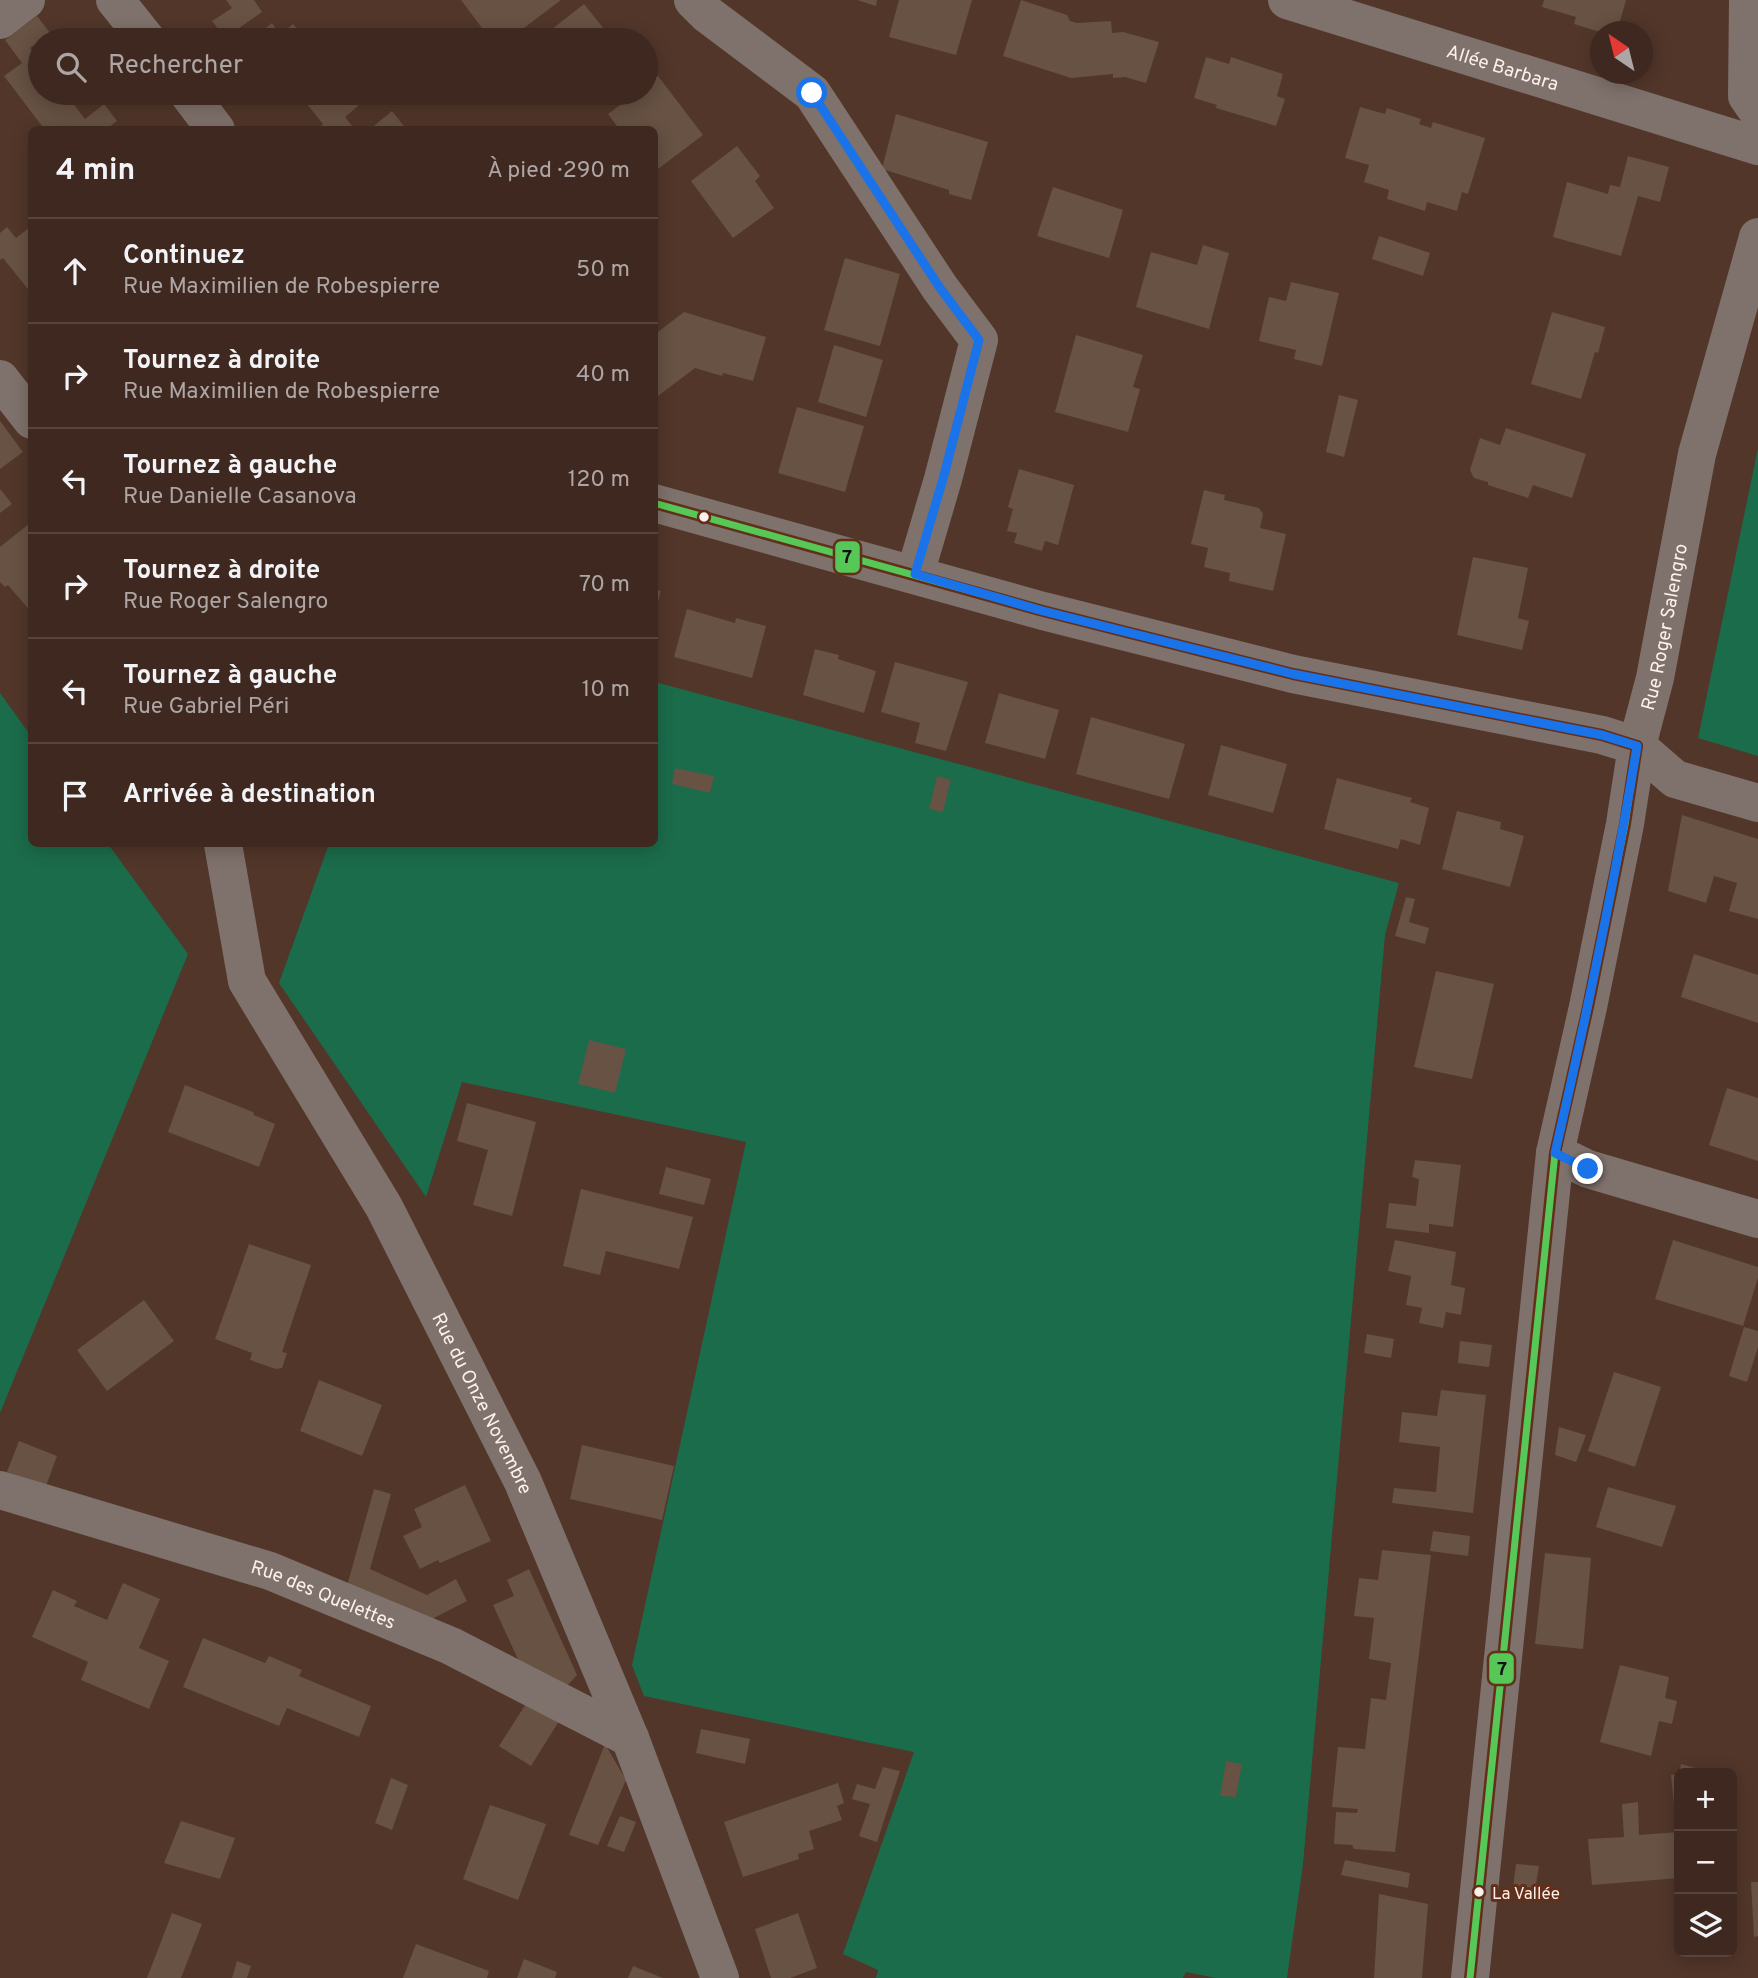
<!DOCTYPE html>
<html lang="fr">
<meta charset="utf-8">
<style>
:root{--surface:#3e2820;--page:#453029;--text:#f1f3f6;--muted:#ada6a5;--line:#57443e}
body{margin:0;font-family:Overpass,sans-serif;background:var(--page);color:var(--text)}
.controls{position:absolute;right:21px;bottom:21px;display:grid;overflow:hidden;border-radius:10px;box-shadow:0 4px 18px #0003}
.controls button{width:63px;height:63px;display:grid;place-items:center;padding:0;border:0;border-bottom:2px solid var(--line);background:var(--surface);color:var(--text);font:35px sans-serif}
.compass{position:absolute;left:1590px;top:21px;width:63px;height:63px;border-radius:50%;background:var(--surface);box-shadow:0 4px 18px #0003;rotate:325deg}
.stop{position:absolute;width:21px;height:21px;margin:-16px;border:5px solid #1a73e8;border-radius:50%;background:#fff}
.stop.end{background:#1a73e8;border-color:#fff;box-shadow:0 2px 7px #0008}
.list{margin:0;padding:0;list-style:none}
h2{display:flex;justify-content:space-between;align-items:center;height:91px;margin:0;padding:0 28px;font-size:30px}
h2 small{font-size:23px;font-weight:400;color:var(--muted)}
.list li{display:grid;grid-template-columns:46px 1fr auto;gap:21px;align-items:center;box-sizing:border-box;height:105px;padding:0 28px;border-top:2px solid var(--line)}
.list b{display:block;font-size:26px;white-space:nowrap}
.list p{margin:0;font-size:23px;white-space:nowrap;color:var(--muted)}
.list em{font-size:23px;font-style:normal;color:var(--muted)}
.icon{flex:none;width:38px;height:38px;fill:none;stroke:currentColor;stroke-width:2;stroke-linecap:round;stroke-linejoin:round}
.map{position:relative;flex:none;width:1758px;height:1978px;overflow:hidden}
.search{position:absolute;background:var(--surface);box-shadow:0 4px 18px #0003;left:28px;top:28px;width:630px;height:77px;display:flex;align-items:center;gap:18px;box-sizing:border-box;padding:0 24px;border-radius:38px;color:var(--muted);font-size:26px}
.panel{position:absolute;background:var(--surface);box-shadow:0 4px 18px #0003;left:28px;top:126px;width:630px;height:721px;border-radius:10px}
.map>svg:first-child{display:block}
</style>
<div class="map">
<svg width="1758" height="1978" viewBox="0 0 1758 1978">
<rect width="100%" height="100%" fill="#52362a"/>
<g fill="#1b6c4b">
<polygon points="1758,448 1758,756 1698,738"/>
<polygon points="655,682 1399,883 1385,935 1303,1864 1287,1978 1216,1978 1186,1972 1183,1978 876,1978 878,1970 843,1954 914,1752 644,1696 632,1665 746,1142 462,1082 426,1197 279,983 329,844 654,844"/>
<polygon points="0,693 31,736 32,844 108,844 188,954 0,1413"/>
</g>
<g fill="#675243">
<polygon points="226,0 254,0 262,12 225,38 212,21 232,8"/>
<polygon points="461,0 561,0 508,40 491,40"/>
<polygon points="857,0 877,0 876,6"/>
<polygon points="899,0 972,0 956,55 889,37"/>
<polygon points="1021,0 1067,15 1070,21 1077,23 1111,21 1112,33 1123,32 1159,42 1146,83 1125,77 1113,78 1113,74 1071,78 1003,56"/>
<polygon points="1544,0 1626,0 1617,32 1600,32 1574,24 1576,17 1542,7"/>
<polygon points="584,4 613,40 538,40"/>
<polygon points="37,16 50,33 30,48 34,53 40,49 40,93 65,93 85,119 104,104 117,121 105,130 45,130 4,76 22,63 5,40"/>
<polygon points="272,23 280,35 293,24 306,40 251,40"/>
<polygon points="1206,57 1229,64 1231,57 1283,74 1277,96 1285,99 1276,126 1216,108 1217,105 1194,98"/>
<polygon points="658,76 703,135 654,172 654,130 620,130 608,114 636,93 646,93 646,85"/>
<polygon points="298,93 347,93 358,106 345,117 353,127 350,130 317,130 323,124"/>
<polygon points="581,93 595,93 586,99"/>
<polygon points="1360,107 1385,114 1387,108 1421,119 1419,124 1431,128 1433,122 1485,138 1468,194 1462,192 1457,211 1427,202 1425,211 1387,199 1389,190 1364,182 1369,165 1345,158"/>
<polygon points="392,111 407,130 369,130"/>
<polygon points="896,114 988,142 971,200 949,194 949,190 882,169"/>
<polygon points="737,146 760,176 755,181 774,208 733,238 691,181"/>
<polygon points="1628,156 1669,167 1660,202 1638,196 1621,256 1553,237 1567,182 1608,194 1610,185 1620,187"/>
<polygon points="1053,187 1123,210 1109,258 1037,236"/>
<polygon points="7,227 16,238 29,228 32,231 32,294 3,258 0,260 0,233"/>
<polygon points="1379,236 1430,253 1423,276 1372,259"/>
<polygon points="1203,245 1229,253 1209,329 1136,307 1151,252 1197,265"/>
<polygon points="845,258 900,274 880,346 824,330"/>
<polygon points="1291,282 1339,293 1322,366 1294,359 1296,350 1259,341 1269,297 1286,301"/>
<polygon points="684,312 766,337 753,381 723,373 722,376 695,368 654,399 654,335"/>
<polygon points="1552,312 1605,327 1598,353 1595,352 1581,399 1531,384"/>
<polygon points="1076,335 1143,355 1133,387 1140,389 1128,432 1055,412"/>
<polygon points="834,345 883,360 866,417 818,402"/>
<polygon points="1339,395 1358,400 1344,457 1326,452"/>
<polygon points="797,407 864,426 845,492 778,473"/>
<polygon points="0,421 23,452 0,469"/>
<polygon points="1506,428 1586,454 1572,498 1533,485 1528,498 1488,485 1488,482 1474,478 1470,470 1480,438 1500,445"/>
<polygon points="1019,469 1074,485 1058,545 1045,541 1042,551 1014,543 1017,533 1007,531 1013,509 1008,507"/>
<polygon points="0,489 12,504 0,513"/>
<polygon points="1204,490 1225,495 1224,500 1259,508 1263,514 1260,528 1286,534 1273,591 1229,581 1230,573 1204,567 1208,548 1191,544"/>
<polygon points="30,523 32,525 32,613 8,585 5,587 0,582 0,547"/>
<polygon points="1473,557 1528,568 1518,618 1529,621 1522,650 1457,635"/>
<polygon points="654,590 661,591 655,613 654,613"/>
<polygon points="687,609 735,623 736,618 766,626 752,678 674,657"/>
<polygon points="815,649 839,655 838,659 876,671 864,713 803,695"/>
<polygon points="895,662 968,682 946,751 915,743 920,723 881,712"/>
<polygon points="999,693 1059,710 1045,759 985,743"/>
<polygon points="1091,717 1185,744 1169,799 1076,774"/>
<polygon points="1221,745 1287,764 1273,813 1208,795"/>
<polygon points="675,768 714,776 710,793 672,784"/>
<polygon points="937,776 951,780 943,812 929,809"/>
<polygon points="1337,778 1412,798 1410,802 1429,808 1420,845 1401,839 1398,849 1324,829"/>
<polygon points="1457,811 1501,822 1500,829 1524,836 1510,887 1442,869"/>
<polygon points="1682,815 1758,839 1758,919 1729,911 1737,883 1714,876 1706,903 1668,891"/>
<polygon points="1406,897 1415,899 1409,922 1429,928 1425,944 1395,936"/>
<polygon points="1694,954 1758,975 1758,1023 1681,997"/>
<polygon points="1436,971 1494,984 1472,1079 1414,1067"/>
<polygon points="589,1040 626,1049 615,1093 578,1084"/>
<polygon points="185,1085 253,1112 254,1115 275,1124 259,1167 168,1132"/>
<polygon points="1727,1088 1758,1098 1758,1161 1709,1145"/>
<polygon points="467,1103 536,1122 512,1216 473,1205 488,1150 457,1141"/>
<polygon points="1415,1160 1461,1165 1453,1227 1429,1224 1429,1233 1386,1228 1389,1203 1416,1206 1419,1179 1412,1177"/>
<polygon points="666,1167 711,1179 704,1205 659,1194"/>
<polygon points="581,1189 693,1217 679,1269 606,1251 600,1275 563,1266"/>
<polygon points="1395,1240 1456,1252 1451,1285 1465,1288 1461,1315 1446,1312 1443,1328 1419,1323 1422,1308 1406,1305 1411,1276 1388,1271"/>
<polygon points="1673,1240 1758,1267 1758,1278 1743,1326 1655,1299"/>
<polygon points="249,1244 311,1265 282,1352 287,1353 282,1368 276,1369 250,1360 252,1353 215,1339"/>
<polygon points="144,1300 174,1341 107,1391 77,1350"/>
<polygon points="1744,1327 1758,1331 1758,1347 1747,1382 1729,1376"/>
<polygon points="1367,1334 1394,1339 1391,1358 1364,1353"/>
<polygon points="1460,1341 1492,1345 1489,1367 1458,1363"/>
<polygon points="1614,1372 1661,1387 1635,1467 1588,1451"/>
<polygon points="319,1380 382,1405 362,1456 300,1431"/>
<polygon points="1441,1390 1486,1395 1473,1513 1392,1503 1394,1488 1436,1492 1440,1447 1399,1442 1402,1412 1437,1416"/>
<polygon points="1559,1427 1586,1435 1576,1462 1555,1455"/>
<polygon points="19,1441 57,1456 46,1486 7,1472"/>
<polygon points="582,1445 674,1466 662,1520 570,1499"/>
<polygon points="465,1485 491,1541 440,1563 438,1560 420,1569 403,1536 422,1527 414,1509"/>
<polygon points="1608,1487 1676,1506 1662,1547 1596,1527"/>
<polygon points="374,1489 391,1494 370,1569 427,1595 456,1579 467,1601 426,1622 347,1586"/>
<polygon points="1433,1531 1470,1536 1468,1556 1430,1551"/>
<polygon points="1382,1550 1431,1555 1395,1852 1354,1849 1352,1845 1334,1844 1336,1812 1357,1813 1358,1809 1332,1807 1338,1747 1365,1749 1371,1698 1386,1700 1391,1663 1369,1659 1374,1618 1354,1616 1359,1578 1378,1580"/>
<polygon points="1545,1553 1591,1558 1583,1649 1535,1644"/>
<polygon points="529,1569 577,1675 564,1689 522,1668 493,1605 514,1596 507,1580"/>
<polygon points="123,1583 160,1599 139,1648 169,1661 149,1709 81,1680 88,1662 32,1637 53,1590 77,1601 74,1606 107,1620"/>
<polygon points="203,1638 265,1663 269,1656 302,1670 299,1676 371,1706 359,1737 287,1708 279,1726 183,1687"/>
<polygon points="1620,1665 1669,1677 1665,1698 1677,1701 1672,1724 1659,1721 1651,1756 1600,1742"/>
<polygon points="529,1699 561,1718 531,1766 499,1746"/>
<polygon points="701,1729 750,1739 745,1764 696,1753"/>
<polygon points="605,1744 626,1780 598,1845 569,1835"/>
<polygon points="1226,1761 1242,1764 1236,1797 1220,1796"/>
<polygon points="1681,1764 1703,1770 1701,1773 1679,1773"/>
<polygon points="883,1767 900,1771 877,1842 859,1836 870,1804 852,1799 857,1784 875,1789"/>
<polygon points="1679,1774 1679,1814 1675,1814 1671,1775"/>
<polygon points="391,1778 408,1785 392,1830 375,1823"/>
<polygon points="838,1783 844,1803 837,1806 842,1820 809,1831 814,1849 798,1854 799,1859 743,1877 724,1822"/>
<polygon points="1638,1802 1639,1835 1679,1832 1679,1878 1592,1885 1588,1839 1624,1837 1622,1804"/>
<polygon points="490,1805 546,1824 518,1900 463,1879"/>
<polygon points="620,1816 636,1822 624,1852 607,1846"/>
<polygon points="181,1821 235,1838 220,1879 164,1863"/>
<polygon points="1345,1860 1410,1873 1408,1888 1341,1875"/>
<polygon points="1516,1864 1539,1866 1535,1890 1513,1888"/>
<polygon points="1751,1882 1758,1882 1758,1936 1754,1937"/>
<polygon points="1379,1894 1428,1904 1422,1978 1374,1978"/>
<polygon points="172,1913 202,1924 181,1978 147,1978"/>
<polygon points="798,1913 817,1968 790,1978 771,1978 755,1929"/>
<polygon points="416,1944 489,1971 487,1978 403,1978"/>
<polygon points="524,1959 557,1972 555,1978 517,1978"/>
<polygon points="237,1961 251,1966 247,1978 232,1978"/>
<polygon points="633,1966 663,1978 628,1978"/>
</g>
<g fill="none" stroke-linecap="round" stroke-linejoin="round">
<g stroke="#7f716b" stroke-width="38">
<polyline points="115,0 147,40"/>
<polyline points="693,0 707,14 812,93 940,288 979,340 943,479 915,574"/>
<path id="s1" d="M1287,0L1758,146"/>
<polyline points="1748,0 1747,96 1758,112"/>
<polyline points="0,20 26,0"/>
<polyline points="188,93 216,130"/>
<polyline points="0,379 32,420"/>
<polyline points="654,503 1043,611 1293,674 1602,735 1637,746 1675,779 1758,803"/>
<path id="s2" d="M223,844L247,981L384,1207L523,1482L630,1738L720,1978"/>
<polyline points="1555,1153 1588,1169 1758,1219"/>
<path id="s3" d="M0,1490L270,1571L451,1646L630,1738"/>
<path id="s4" d="M1470,1978L1555,1153L1588,1007L1625,824L1637,746L1655,678L1697,454L1758,237"/>
</g>
<defs>
<g id="bus-1">
<polyline points="654,503 1043,611 1293,674 1602,735 1637,746"/>
<polyline points="1470,1978 1555,1153 1588,1007 1625,824 1637,746"/>
</g>
</defs>
<use href="#bus-1" stroke="#622f1a" stroke-width="12"/>
<use href="#bus-1" stroke="#57c857" stroke-width="7"/>
</g>
<g fill="none" stroke-linecap="round" stroke-linejoin="round">
<path stroke="#1a73e8" stroke-width="9" d="M812,93L940,288L979,340L943,479L915,574L1043,611L1293,674L1602,735L1637,746C1615,883 1586,1018 1555,1153L1588,1169"/>
</g>
<g fill="#fdefea" stroke="#622f1a" stroke-width="2.5">
<circle cx="704" cy="517" r="6"/>
<circle cx="1479" cy="1892" r="6"/>
</g>
<g text-anchor="middle" stroke-width="6" stroke-linejoin="round" paint-order="stroke">
<g font-size="17" fill="#fdefea" stroke="#622f1a" text-anchor="start">
<text x="1492" y="1899">La Vallée</text>
</g>
<g font-size="19" fill="#fdefea" stroke="#622f1a">
<text dy="7" stroke="none"><textPath href="#s1" startOffset="226">Allée Barbara</textPath></text>
<text dy="7" stroke="none"><textPath href="#s4" startOffset="1367">Rue Roger Salengro</textPath></text>
<text dy="7" stroke="none"><textPath href="#s2" startOffset="623">Rue du Onze Novembre</textPath></text>
<text dy="7" stroke="none"><textPath href="#s3" startOffset="340">Rue des Quelettes</textPath></text>
</g>
</g>
<g stroke="#622f1a" stroke-width="2.5">
<rect x="834" y="540" width="27" height="34" rx="7" fill="#57c857"/>
<rect x="1488" y="1652" width="27" height="33" rx="7" fill="#57c857"/>
</g>
<g font-size="19" text-anchor="middle" font-weight="bold" fill="#111">
<text x="847" y="563">7</text>
<text x="1502" y="1675">7</text>
</g>
</svg>
<div class="controls">
<button>+</button>
<button>−</button>
<button><svg class="icon" aria-label="layers" viewBox="0 0 24 24"><path d="M12 4l9 5-9 5-9-5zM3 14l9 5 9-5"/></svg></button>
</div>
<svg class="compass" viewBox="-18 -18 36 36"><path d="M0-13l5 13h-10z" fill="#e53935"/><path d="M0 13l5-13h-10z" fill="#ada6a5"/></svg>
<div class="stop" style="left:812px;top:93px"></div>
<div class="stop end" style="left:1588px;top:1169px"></div>
<div class="search"><svg class="icon" aria-label="search" viewBox="0 0 24 24"><circle cx="10" cy="10" r="6"/><path d="M15 15l6 6"/></svg>Rechercher</div>
<section class="panel">
<h2>4 min<small>À pied · 290 m</small></h2>
<ul class="list">
<li><svg class="icon" aria-label="ahead" viewBox="0 0 24 24"><path d="M12 20V5M6 11l6-6 6 6"/></svg><div><b>Continuez</b><p>Rue Maximilien de Robespierre</p></div><em>50 m</em></li>
<li><svg class="icon" aria-label="right" viewBox="0 0 24 24"><path d="M7 20v-9h11M14 6l5 5-5 5"/></svg><div><b>Tournez à droite</b><p>Rue Maximilien de Robespierre</p></div><em>40 m</em></li>
<li><svg class="icon" aria-label="left" viewBox="0 0 24 24"><path d="M17 20v-9H6M10 6l-5 5 5 5"/></svg><div><b>Tournez à gauche</b><p>Rue Danielle Casanova</p></div><em>120 m</em></li>
<li><svg class="icon" aria-label="right" viewBox="0 0 24 24"><path d="M7 20v-9h11M14 6l5 5-5 5"/></svg><div><b>Tournez à droite</b><p>Rue Roger Salengro</p></div><em>70 m</em></li>
<li><svg class="icon" aria-label="left" viewBox="0 0 24 24"><path d="M17 20v-9H6M10 6l-5 5 5 5"/></svg><div><b>Tournez à gauche</b><p>Rue Gabriel Péri</p></div><em>10 m</em></li>
<li><svg class="icon" aria-label="arrive" viewBox="0 0 24 24"><path d="M6 21V4h12l-3 4 3 4H6"/></svg><div><b>Arrivée à destination</b></div></li>
</ul>
</section>
</div>
